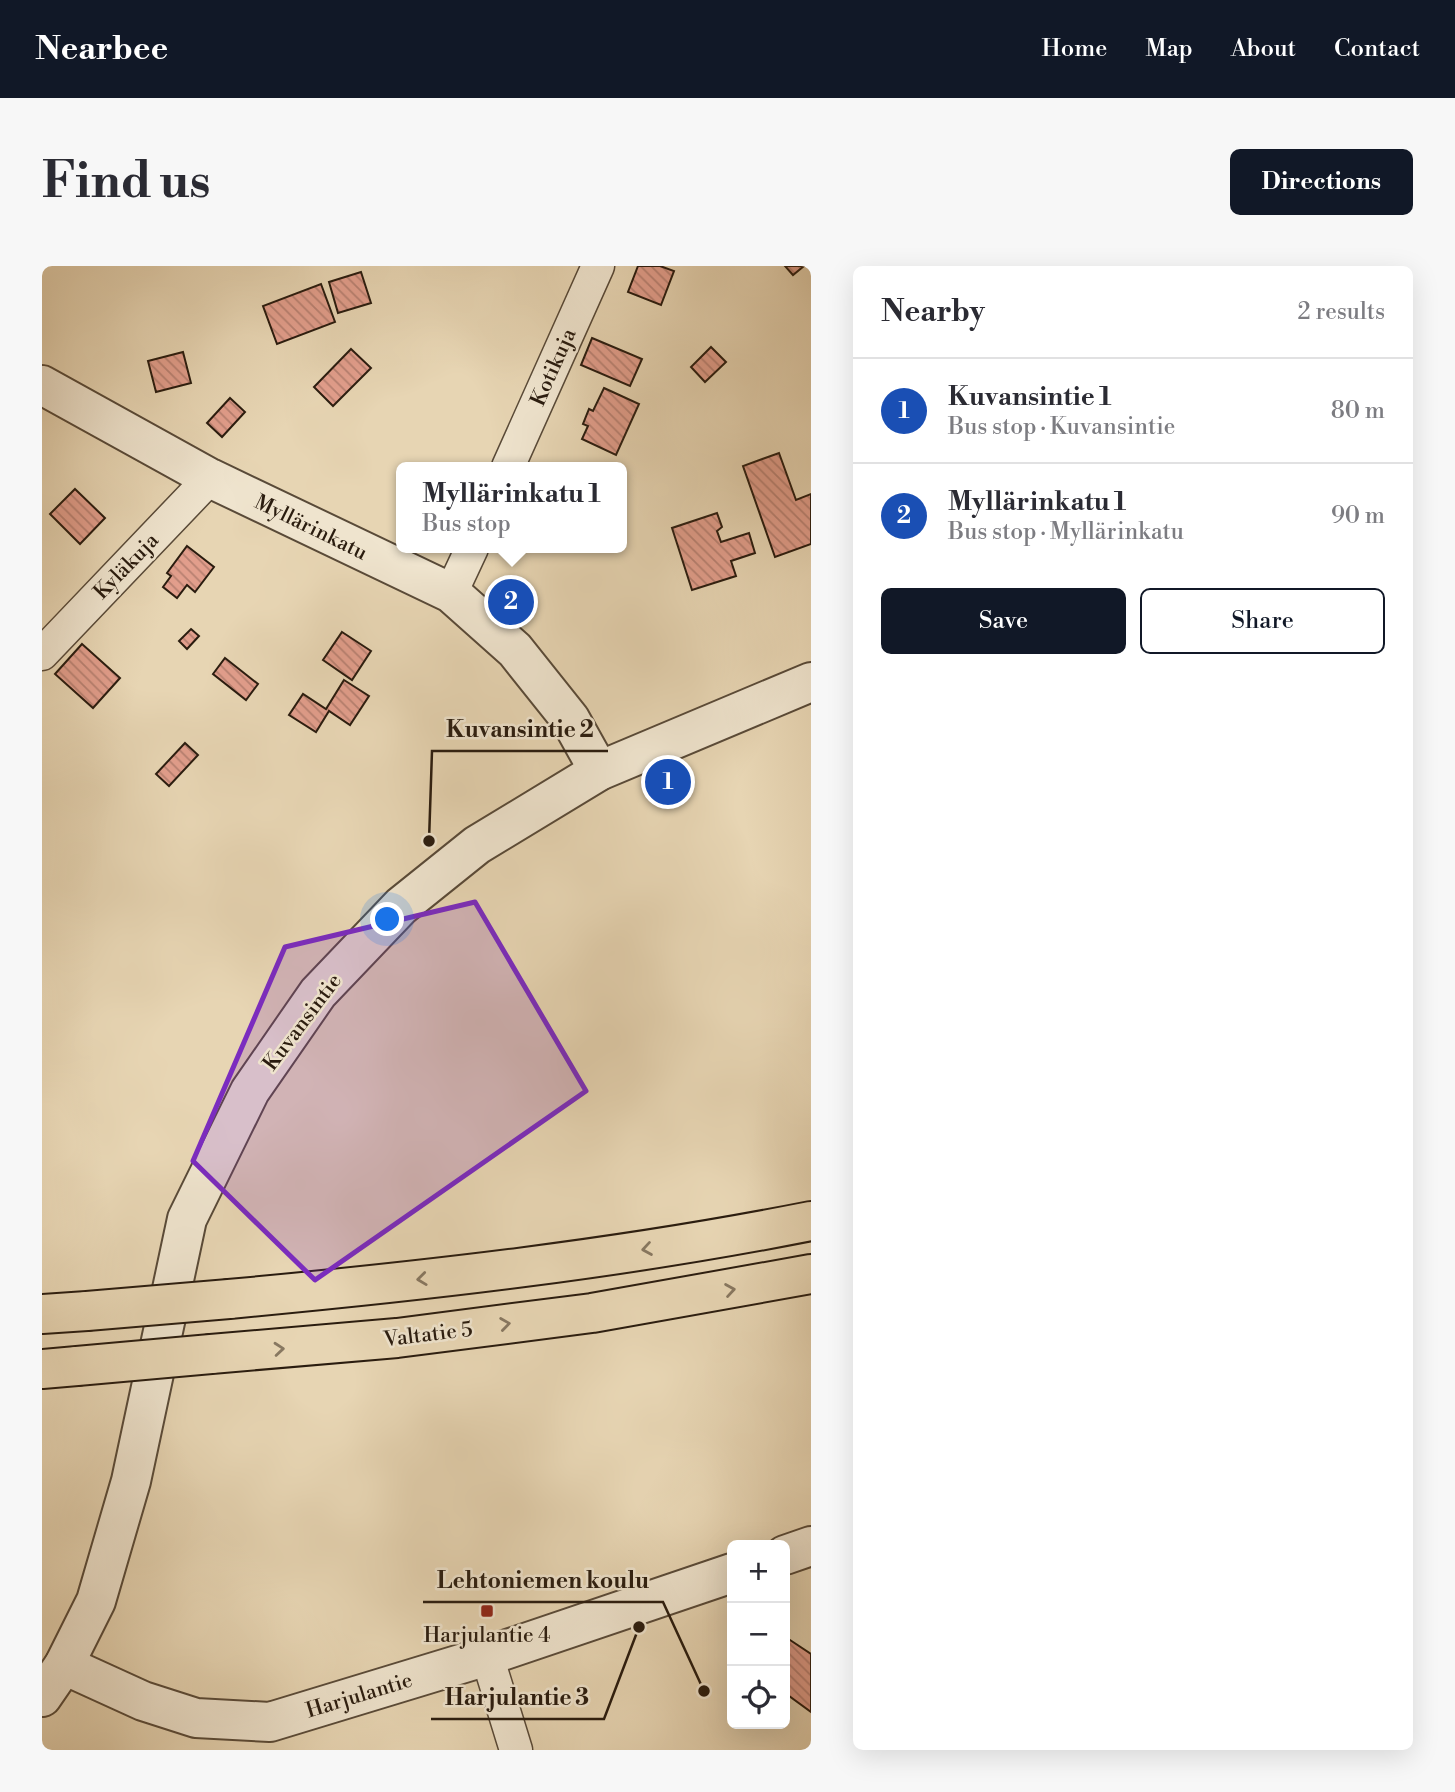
<!DOCTYPE html>
<meta charset="utf-8">
<style>
:root{--surface:#fff;--page:#f7f7f7;--text:#2b2b33;--muted:#7c7c81;--line:#e1e1e2;--accent:#111827}
body{margin:0;font-family:"Libre Bodoni",serif;background:var(--page);color:var(--text)}
.controls{position:absolute;right:21px;bottom:21px;display:grid;overflow:hidden;border-radius:10px;box-shadow:0 7px 28px #0002}
.controls button{width:63px;height:63px;display:grid;place-items:center;padding:0;border:0;border-bottom:2px solid var(--line);background:var(--surface);color:var(--text);font:35px sans-serif}
.you{position:absolute;left:346px;top:654px;width:24px;height:24px;margin:-18px;border:5px solid #fff;border-radius:50%;background:#1a73e8;box-shadow:0 0 0 10px #1a73e833}
.badge{display:grid;place-items:center;width:46px;height:46px;border-radius:50%;background:var(--accent);color:#fff;font-size:23px;font-weight:700}
.pin{position:absolute;translate:-50% -50%;border:4px solid #fff;box-shadow:0 2px 7px #0006}
.popup{position:absolute;left:354px;top:196px;width:231px;height:91px;box-sizing:border-box;display:grid;place-content:center;border-radius:10px;background:var(--surface);filter:drop-shadow(0 2px 5px #0005);font-size:23px;white-space:nowrap;color:var(--muted)}
.popup b{font-size:26px;color:var(--text)}
.popup::after{content:'';position:absolute;left:50%;top:100%;margin-left:-14px;border:14px solid transparent;border-top-color:var(--surface)}
.list{margin:0;padding:0;list-style:none}
h2{display:flex;justify-content:space-between;align-items:center;height:91px;margin:0;padding:0 28px;font-size:30px}
h2 small{font-size:23px;font-weight:400;color:var(--muted)}
.list li{display:grid;grid-template-columns:46px 1fr auto;gap:21px;align-items:center;box-sizing:border-box;height:105px;padding:0 28px;border-top:2px solid var(--line)}
.list b{display:block;font-size:26px;white-space:nowrap}
.list p{margin:0;font-size:23px;white-space:nowrap;color:var(--muted)}
.list em{font-size:23px;font-style:normal;color:var(--muted)}
.actions{display:flex;gap:14px;padding:21px 28px}
.actions a{flex:1;padding:16px 0;border:2px solid var(--accent);border-radius:10px;text-align:center;font-size:24px;color:var(--accent)}
.actions .main{background:var(--accent);color:#fff}
.icon{flex:none;width:38px;height:38px;fill:none;stroke:currentColor;stroke-width:2;stroke-linecap:round;stroke-linejoin:round}
.map{position:relative;flex:none;width:769px;height:1484px;overflow:hidden;border-radius:10px}
header{display:flex;align-items:center;gap:42px;box-sizing:border-box;height:98px;padding:0 35px;background:var(--accent);color:#fff}
header strong{font-size:33px}
nav{display:flex;gap:38px;margin-inline-start:auto;font-size:24px}
.intro{display:flex;align-items:center;justify-content:space-between;box-sizing:border-box;height:168px;padding:0 42px}
h1{margin:0;font-size:49px}
.button{padding:18px 32px;border-radius:10px;background:var(--accent);color:#fff;font-size:24px;font-weight:700}
main{display:flex;gap:42px;padding:0 42px}
aside{flex:1;background:var(--surface);border-radius:10px;box-shadow:0 7px 28px #0002}
.map>svg:first-child{display:block}
</style>
<header>
<strong>Nearbee</strong>
<nav><a>Home</a><a>Map</a><a>About</a><a>Contact</a></nav>
</header>
<div class="intro"><h1>Find us</h1><a class="button">Directions</a></div>
<main>
<div class="map">
<svg width="769" height="1484" viewBox="0 0 769 1484">
<defs>
<pattern id="building-back-hatch" width="6" height="6" patternUnits="userSpaceOnUse" patternTransform="scale(1.75)"><rect width="6" height="6" fill="#e29e8c"/><path d="M-1 5l2 2M0 0l6 6M5-1l2 2" fill="none" stroke="#b78071"/></pattern>
</defs>
<rect width="100%" height="100%" fill="#e7d5b3"/>
<filter id="stains"><feTurbulence type="fractalNoise" baseFrequency=".00286" numOctaves="4"/><feColorMatrix values="0 0 0 0 .2 0 0 0 0 .09 0 0 0 0 .02 0 0 0 .5 -.17"/></filter>
<radialGradient id="worn" r=".72"><stop offset=".6" stop-color="#630" stop-opacity="0"/><stop offset="1" stop-color="#630" stop-opacity=".3"/></radialGradient>
<g fill="url(#building-back-hatch)" stroke="#2a1c0f" stroke-width="2">
<polygon points="596,0 618,0 632,5 619,39 586,26"/>
<polygon points="743,0 762,0 751,9"/>
<polygon points="319,6 329,37 296,47 287,16"/>
<polygon points="279,18 293,56 235,78 221,40"/>
<polygon points="550,72 600,93 588,120 539,99"/>
<polygon points="669,81 684,96 663,116 649,101"/>
<polygon points="309,83 329,102 291,140 272,121"/>
<polygon points="141,86 149,117 114,126 106,95"/>
<polygon points="562,122 597,138 574,189 540,173 546,160 541,158 547,143 551,145"/>
<polygon points="188,132 203,146 180,171 165,157"/>
<polygon points="737,187 754,234 769,228 769,278 733,291 701,200"/>
<polygon points="33,223 63,252 38,278 8,248"/>
<polygon points="675,247 680,261 675,265 679,276 707,267 713,287 689,295 694,310 650,324 630,262"/>
<polygon points="145,280 172,301 153,326 145,319 135,332 121,321 129,310 125,307"/>
<polygon points="149,363 157,370 145,383 137,375"/>
<polygon points="300,366 329,385 310,414 281,394"/>
<polygon points="40,378 78,412 51,442 13,408"/>
<polygon points="183,392 216,418 204,434 171,408"/>
<polygon points="302,414 327,430 308,459 287,445 274,466 247,449 261,428 284,443"/>
<polygon points="143,477 156,489 127,520 114,508"/>
<polygon points="745,1372 769,1388 769,1446 743,1427 743,1375"/>
</g>
<g fill="none" stroke-linecap="round" stroke-linejoin="round">
<defs>
<g id="minor">
<polyline points="466,201 556,0"/>
<polyline points="409,327 430,282"/>
<polyline points="0,388 168,212"/>
<polyline points="445,1390 474,1484"/>
</g>
<g id="tertiary">
<polyline points="0,119 168,212 409,327 473,384 528,453 557,505"/>
<polyline points="743,1289 769,1280"/>
<polyline points="22,1399 101,1435 154,1452 228,1456 445,1390 690,1307"/>
<polyline points="0,1431 22,1399 54,1335 89,1215 145,953 208,825 276,727 359,640 435,579 557,505 769,416"/>
</g>
<g id="trunk">
<path d="M187,1033C382,1015 577,993 769,955"/>
<polyline points="0,1048 45,1045"/>
<polyline points="169,1088 355,1072 550,1047 769,1008"/>
<polyline points="0,1103 35,1100"/>
</g>
</defs>
<use href="#minor" stroke="#594a38" stroke-width="35"/>
<use href="#tertiary" stroke="#594a38" stroke-width="42"/>
<use href="#trunk" stroke="#2a1c0f" stroke-width="42"/>
<use href="#minor" stroke="#efe4ce" stroke-width="32"/>
<use href="#tertiary" stroke="#efe4ce" stroke-width="38"/>
<use href="#trunk" stroke="#e7d5b3" stroke-width="38"/>
<defs>
<g id="trunk-bridge">
<polyline points="45,1045 187,1033"/>
<polyline points="35,1100 169,1088"/>
</g>
</defs>
<use href="#trunk-bridge" stroke="#2a1c0f" stroke-width="42" stroke-linecap="butt"/>
<use href="#trunk-bridge" stroke="#e7d5b3" stroke-width="38"/>
</g>
<defs><path id="oneway-chevron" d="M-2-3.5L2.5 0L-2 3.5" fill="none" stroke-width="1.6" stroke-linecap="round" stroke-linejoin="round" transform="scale(1.75)"/></defs>
<g stroke="#887861">
<use href="#oneway-chevron" transform="translate(605 983) rotate(171)"/>
<use href="#oneway-chevron" transform="translate(380 1013) rotate(173)"/>
<use href="#oneway-chevron" transform="translate(688 1024) rotate(-9)"/>
<use href="#oneway-chevron" transform="translate(463 1058) rotate(-8)"/>
<use href="#oneway-chevron" transform="translate(237 1083) rotate(-5)"/>
</g>
<path fill="#7b2cbf" fill-opacity="0.2" stroke="#7b2cbf" stroke-width="5" stroke-linejoin="round" d="M433,636L544,825L273,1014L151,895L243,681Z"/>
<rect fill="#8f2418" stroke="#efe4ce" stroke-width="2.5" x="438" y="1338" width="14" height="14" rx="3.5"/>
<g text-anchor="middle" stroke-width="5" stroke-linejoin="round" paint-order="stroke">
<g font-size="21" fill="#2a1c0f" stroke="#efe4ce">
<text transform="translate(511 101) rotate(-66)" y="7">Kotikuja</text>
<text transform="translate(269 261) rotate(26)" y="7">Myllärinkatu</text>
<text transform="translate(84 300) rotate(-46)" y="7">Kyläkuja</text>
<text transform="translate(260 756) rotate(-53)" y="7">Kuvansintie</text>
<text transform="translate(386 1068) rotate(-7)" y="7">Valtatie 5</text>
<text transform="translate(317 1429) rotate(-17)" y="7">Harjulantie</text>
</g>
<g font-size="21" fill="#2a1c0f" stroke="#efe4ce">
<text x="445" y="1376">Harjulantie 4</text>
</g>
</g>
<path fill="none" stroke="#2a1c0f" stroke-width="2.5" d="M387 575L390 485H566M662 1425L621 1336H381M597 1361L562 1453H389"/>
<g fill="#2a1c0f" stroke="#efe4ce" stroke-width="2.5">
<circle cx="387" cy="575" r="7"/>
<circle cx="662" cy="1425" r="7"/>
<circle cx="597" cy="1361" r="7"/>
</g>
<g font-size="23" text-anchor="middle" font-weight="bold" fill="#2a1c0f" stroke="#efe4ce" stroke-width="5" stroke-linejoin="round" paint-order="stroke">
<text x="478" y="471">Kuvansintie 2</text>
<text x="501" y="1322">Lehtoniemen koulu</text>
<text x="475" y="1439">Harjulantie 3</text>
</g>
<rect width="100%" height="100%" filter="url(#stains)"/>
<rect width="100%" height="100%" fill="url(#worn)"/>
</svg>
<div class="controls">
<button>+</button>
<button>−</button>
<button><svg class="icon" aria-label="locate" viewBox="0 0 24 24"><circle cx="12" cy="12" r="6"/><path d="M12 2v4M12 18v4M2 12h4M18 12h4"/></svg></button>
</div>
<div class="you"></div>
<div class="pin badge" style="left:626px;top:516px;background:#1a4fb4">1</div>
<div class="pin badge" style="left:469px;top:336px;background:#1a4fb4">2</div>
<div class="popup"><b>Myllärinkatu 1</b>Bus stop</div>
</div>
<aside>
<h2>Nearby<small>2 results</small></h2>
<ul class="list">
<li><span class="badge" style="background:#1a4fb4">1</span><div><b>Kuvansintie 1</b><p>Bus stop · Kuvansintie</p></div><em>80 m</em></li>
<li><span class="badge" style="background:#1a4fb4">2</span><div><b>Myllärinkatu 1</b><p>Bus stop · Myllärinkatu</p></div><em>90 m</em></li>
</ul>
<div class="actions"><a class="main">Save</a><a>Share</a></div>
</aside>
</main>
